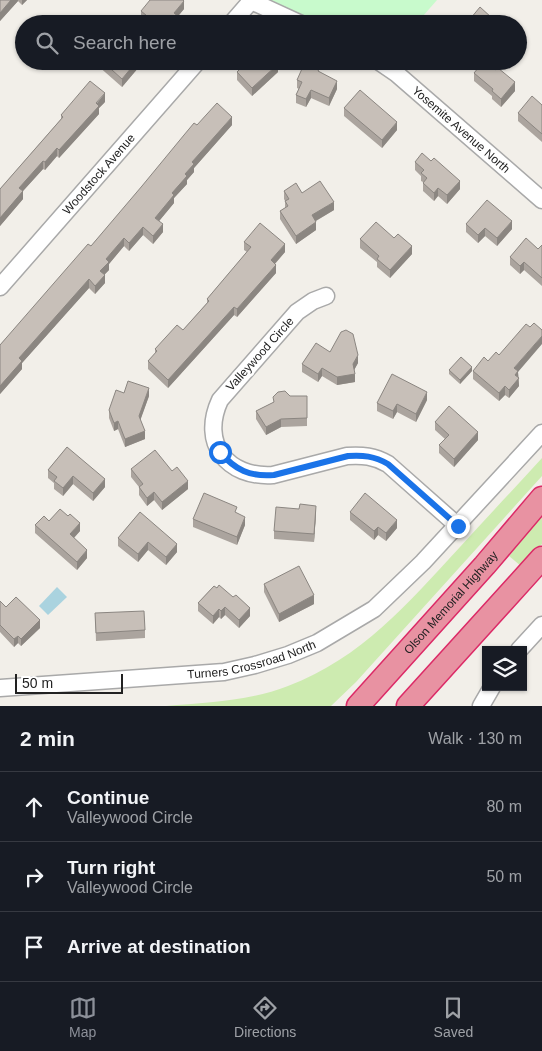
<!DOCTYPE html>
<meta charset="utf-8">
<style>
:root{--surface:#171b24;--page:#20242c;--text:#f1f3f6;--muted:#9ea1a6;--line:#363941;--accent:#8c9099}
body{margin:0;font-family:Helvetica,sans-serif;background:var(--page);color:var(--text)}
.controls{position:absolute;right:15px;bottom:15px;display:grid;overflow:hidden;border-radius:0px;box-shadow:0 1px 4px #0004}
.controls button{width:45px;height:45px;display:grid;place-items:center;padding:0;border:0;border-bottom:1px solid var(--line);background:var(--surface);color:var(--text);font:25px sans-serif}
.scale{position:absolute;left:15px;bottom:12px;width:108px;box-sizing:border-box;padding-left:5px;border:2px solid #222;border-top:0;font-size:14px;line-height:18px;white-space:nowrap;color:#222;-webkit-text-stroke:4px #fff;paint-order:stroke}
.stop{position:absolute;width:15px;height:15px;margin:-11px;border:4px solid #1a73e8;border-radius:50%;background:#fff}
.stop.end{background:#1a73e8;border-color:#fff;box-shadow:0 1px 5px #0008}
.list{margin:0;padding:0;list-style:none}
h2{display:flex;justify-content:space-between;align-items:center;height:65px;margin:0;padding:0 20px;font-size:21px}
h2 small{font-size:16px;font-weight:400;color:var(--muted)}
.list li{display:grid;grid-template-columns:32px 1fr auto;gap:15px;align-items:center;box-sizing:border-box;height:70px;padding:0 20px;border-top:1px solid var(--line)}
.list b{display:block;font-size:19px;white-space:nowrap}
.list p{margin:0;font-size:16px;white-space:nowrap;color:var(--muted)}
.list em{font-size:16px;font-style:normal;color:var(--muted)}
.icon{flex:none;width:28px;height:28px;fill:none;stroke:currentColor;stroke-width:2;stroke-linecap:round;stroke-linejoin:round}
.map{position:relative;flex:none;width:542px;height:706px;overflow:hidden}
.search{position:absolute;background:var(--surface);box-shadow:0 1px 4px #0004;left:15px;right:15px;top:15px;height:55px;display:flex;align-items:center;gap:12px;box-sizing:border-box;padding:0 18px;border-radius:28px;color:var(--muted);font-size:19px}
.sheet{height:275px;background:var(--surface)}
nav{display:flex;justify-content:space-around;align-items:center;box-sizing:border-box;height:70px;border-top:1px solid var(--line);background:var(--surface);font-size:14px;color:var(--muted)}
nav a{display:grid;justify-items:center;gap:2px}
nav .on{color:var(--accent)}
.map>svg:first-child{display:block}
</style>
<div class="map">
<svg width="542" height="706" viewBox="0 0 542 706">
<rect width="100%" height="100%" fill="#f2efe9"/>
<g fill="#cdebb0">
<path d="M542,458V476L356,682L331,706H166C206,703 250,701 288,686C362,658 408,603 460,547C487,517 515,488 542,458Z"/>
<polygon points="542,513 542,544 521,566 509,556"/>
</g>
<polygon fill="#c8facc" points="269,0 437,0 416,24 322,24"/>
<polygon fill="#aad3df" points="57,587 67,597 48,615 39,606"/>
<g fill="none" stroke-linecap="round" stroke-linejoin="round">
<defs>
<g id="minor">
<polyline points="249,0 301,24"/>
<polyline points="231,24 251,1"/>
<path id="s1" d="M378,61L397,74L542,200"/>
<path id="s2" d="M0,287L198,61"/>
<path d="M326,296L313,301L297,312L220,400C200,443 227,478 273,475L347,456C363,455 374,456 388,464L458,526"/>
<polyline points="519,650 542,625"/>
<path id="s3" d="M0,688L224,672L255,665L288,655L317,643L374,609L423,562L542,433"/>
<polyline points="481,706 492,687"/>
</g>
<g id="highway">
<path id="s4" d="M358,706L485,565L542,498"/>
<polyline points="408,706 542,558"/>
</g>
</defs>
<use href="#minor" stroke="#a9a9a9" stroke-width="19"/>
<use href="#highway" stroke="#dc2a67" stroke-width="25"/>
<use href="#minor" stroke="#fff" stroke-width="16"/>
<use href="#highway" stroke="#e892a2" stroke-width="22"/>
</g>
<g fill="#aba49e">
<polygon points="0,0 27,0 22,5 18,1 0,21 0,27"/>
<polygon points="184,9 178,16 179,24 146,24 141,19 141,11"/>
<polygon points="97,61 144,61 122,87 97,65"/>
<polygon points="237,72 278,72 252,96 237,80"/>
<polygon points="319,72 337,89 329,106 311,98 306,107 296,103 296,95 299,89 297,88 297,80"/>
<polygon points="474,73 515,91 501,107 492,99 492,96 474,81"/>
<polygon points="105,102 99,108 99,114 59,158 57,156 45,170 43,169 23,191 23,199 0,226 0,189 61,119 61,115"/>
<polygon points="542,105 542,142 518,121 518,113"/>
<polygon points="344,108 397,130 382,148 344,116"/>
<polygon points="197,125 232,125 194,168 194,172 187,180 187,184 174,198 174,203 159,221 163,232 153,244 143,235 129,251 124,246 109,264 109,270 104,275 105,283 95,294 89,288 22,363 22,369 0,394 0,345 91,246"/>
<polygon points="431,161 460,189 447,204 438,196 434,201 423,191 423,182 421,181 421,176 415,170 415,162"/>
<polygon points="284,191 302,193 334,210 316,221 316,230 296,244 280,219 280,211 285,208 285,201 284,199"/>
<polygon points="466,224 512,229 497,246 485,236 478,243 466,232"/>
<polygon points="360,239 412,254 390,278 377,267 377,262 360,248"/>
<polygon points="244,242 285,252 275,264 276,273 237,317 234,315 168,388 148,369 148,361 155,354 155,349 183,330 207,303 207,299 247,252 244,250"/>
<polygon points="542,245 542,286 524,270 520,274 510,265 510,257 538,249"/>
<polygon points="330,352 358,363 354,370 355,382 337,385 322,376 318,382 302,372 302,364"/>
<polygon points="488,361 518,372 519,386 509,398 505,395 499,401 473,379 473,371"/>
<polygon points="449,370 472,371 460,384 449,374"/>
<polygon points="124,393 149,396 140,420 145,439 125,447 118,429 114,431 109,418 109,410"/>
<polygon points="290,396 307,396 307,426 281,427 266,435 256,419 256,411 274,402"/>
<polygon points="427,400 416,422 397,412 393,419 377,411 377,403"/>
<polygon points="435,422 478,440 454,467 439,453 439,445 445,439 435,430"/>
<polygon points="67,447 105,487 93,501 73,484 63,496 54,489 54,483 48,478 48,470"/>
<polygon points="131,469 188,489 162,510 154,500 147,506 139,495 139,487 131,477"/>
<polygon points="140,512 177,552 166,565 148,550 138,562 118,546 118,538"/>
<polygon points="350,512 397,528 386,541 378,535 374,540 350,520"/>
<polygon points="237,513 245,525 237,545 193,527 193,519"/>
<polygon points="316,514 314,542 274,539 274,531"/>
<polygon points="49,521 80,531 74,538 87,558 77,570 35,533 35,525"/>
<polygon points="264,584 314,604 279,622 264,592"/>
<polygon points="214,586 250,616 239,628 225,615 221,619 219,617 213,624 198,611 198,603"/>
<polygon points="0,601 6,607 40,628 21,646 18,643 14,647 0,632"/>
<polygon points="95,613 145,630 145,638 96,641"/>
</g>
<g fill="#8b8681">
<polygon points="11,0 18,0 18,1 0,21 0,27 0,13"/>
<polygon points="22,0 27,0 22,5"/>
<polygon points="184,1 184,9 174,21 174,13"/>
<polygon points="179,17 179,24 173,24"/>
<polygon points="492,18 492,24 487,24"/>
<polygon points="137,61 144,61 122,87 122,79"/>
<polygon points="278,64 278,72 252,96 252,88"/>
<polygon points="337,81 337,89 329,106 329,98"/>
<polygon points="515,82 515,91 501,107 501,99"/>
<polygon points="311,90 311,98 306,107 306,99"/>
<polygon points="105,93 105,102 99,108 99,114 59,158 59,150"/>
<polygon points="232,117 232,125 194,168 194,172 187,180 187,184 174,198 174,203 155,226 155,218 185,174 192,162"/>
<polygon points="397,122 397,130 382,148 382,140"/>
<polygon points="57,148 57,156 45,170 45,162"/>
<polygon points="43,161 43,169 23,191 23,199 0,226 0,218 19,188"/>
<polygon points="460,181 460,189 447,204 447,195"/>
<polygon points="438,188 438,196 434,201 434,193"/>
<polygon points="334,202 334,210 312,223 312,215"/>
<polygon points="512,221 512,229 497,246 497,238"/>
<polygon points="316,222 316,230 296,244 296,236"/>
<polygon points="163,224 163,232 153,244 153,236"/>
<polygon points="143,227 143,235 129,251 129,243"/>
<polygon points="485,228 485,236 478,243 478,235"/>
<polygon points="124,238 124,246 109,264 109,270 100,279 100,271 106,259"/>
<polygon points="285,244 285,252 271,268 271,260"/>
<polygon points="412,246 412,254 390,278 390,270"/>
<polygon points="524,262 524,270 520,274 520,266"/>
<polygon points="276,265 276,273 237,317 237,309"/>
<polygon points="105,275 105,283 95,294 95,286"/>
<polygon points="89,279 89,288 22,363 22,369 0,394 0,386 19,358"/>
<polygon points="234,307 234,315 168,388 168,380"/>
<polygon points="542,336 542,344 518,372 519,386 509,398 509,390 514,368"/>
<polygon points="358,355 358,363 353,372 353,364"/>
<polygon points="472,367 472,371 460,384 460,380"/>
<polygon points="322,368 322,376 318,382 318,374"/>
<polygon points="355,374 355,382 337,385 337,377"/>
<polygon points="505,386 505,395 499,401 499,393"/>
<polygon points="149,388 149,396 139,424 139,416"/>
<polygon points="427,392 427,400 416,422 416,414"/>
<polygon points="397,404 397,412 393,419 393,411"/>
<polygon points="281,419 281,427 266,435 266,427"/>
<polygon points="118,421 118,429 114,431 114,423"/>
<polygon points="145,431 145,439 125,447 125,439"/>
<polygon points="478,432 478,440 454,467 454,459"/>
<polygon points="73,476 73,484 63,496 63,488"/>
<polygon points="105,479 105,487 93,501 93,493"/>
<polygon points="188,481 188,489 162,510 162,502"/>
<polygon points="154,492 154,500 147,506 147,498"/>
<polygon points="316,506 316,514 314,542 314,534"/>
<polygon points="245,517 245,525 237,545 237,537"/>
<polygon points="397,520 397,528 386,541 386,533"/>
<polygon points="80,523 80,531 70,542 70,534"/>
<polygon points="378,527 378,535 374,540 374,531"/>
<polygon points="148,542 148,550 138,562 138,554"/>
<polygon points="177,544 177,552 166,565 166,557"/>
<polygon points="87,550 87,558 77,570 77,562"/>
<polygon points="314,595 314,604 279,622 279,614"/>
<polygon points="225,607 225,615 221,619 221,611"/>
<polygon points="250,608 250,616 239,628 239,620"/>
<polygon points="219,609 219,617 213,624 213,616"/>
<polygon points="40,620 40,628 21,646 21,639"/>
<polygon points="18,636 18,643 14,647 14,639"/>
</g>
<g fill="#c7bfb8" stroke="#8b8681">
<polygon points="0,0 11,0 0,13"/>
<polygon points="150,0 183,0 184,1 174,13 179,17 173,24 148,24 152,20 141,11"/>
<polygon points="480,7 492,18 487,24 466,24"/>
<polygon points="102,61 137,61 122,79"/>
<polygon points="248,61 275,61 278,64 252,88 237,72"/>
<polygon points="484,61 485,61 496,70 498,68 515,82 501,99 492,91 493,89 474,73"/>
<polygon points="305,62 319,69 318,71 337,81 329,98 311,90 306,99 296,95 302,82 297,80"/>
<polygon points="90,81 105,93 96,103 99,106 59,150 57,148 45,162 43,161 19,188 23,191 0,218 0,189 63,117 61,115"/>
<polygon points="360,90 397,122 382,140 344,108"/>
<polygon points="532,96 542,105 542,134 518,113"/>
<polygon points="217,103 232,117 192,162 194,164 185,174 187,176 172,193 174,195 155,218 163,224 153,236 143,227 129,243 124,238 106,259 109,262 100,271 105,275 95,286 89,279 19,358 22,361 0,386 0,345 88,244 91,246 142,186 184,135 194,123 197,125"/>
<polygon points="422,153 431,161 434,158 460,181 447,195 438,188 434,193 423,183 427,178 421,173 424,170 415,162"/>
<polygon points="320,181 334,202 312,215 316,222 296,236 280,211 288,206 285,201 289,199 284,191 296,183 302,193"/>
<polygon points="487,200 512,221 497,238 485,228 478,235 466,224"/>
<polygon points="376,222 394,238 398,234 412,246 390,270 377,259 379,256 360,239"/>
<polygon points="260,223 285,244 271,260 276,265 237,309 234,307 168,380 148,361 157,351 155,349 177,325 183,330 209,301 207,299 251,247 244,242"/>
<polygon points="526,238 538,249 542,245 542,278 524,262 520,266 510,257"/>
<polygon points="534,323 542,330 542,336 514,368 518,371 515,375 519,378 509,390 505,386 499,393 473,371 484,357 488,361 496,352 499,355 526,324 530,327"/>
<polygon points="346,330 353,334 358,355 353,364 355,374 337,377 322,368 318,374 302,364 316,343 330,352 341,332"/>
<polygon points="461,357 472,367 460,380 449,370"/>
<polygon points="392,374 427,392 416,414 397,404 393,411 377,403"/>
<polygon points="128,381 149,388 139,416 145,431 125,439 118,421 114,423 109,410 116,390 124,393"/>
<polygon points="285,391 290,396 307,396 307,418 281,419 266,427 256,411 274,402 273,397 278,392"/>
<polygon points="449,406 478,432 454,459 439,445 449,435 435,422"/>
<polygon points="67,447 105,479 93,493 73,476 63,488 54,481 57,477 48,470"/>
<polygon points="155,450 172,471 177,467 188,481 162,502 154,492 147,498 139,487 143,484 131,469"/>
<polygon points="204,493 237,507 235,512 245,517 237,537 193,519"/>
<polygon points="365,493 397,520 386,533 378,527 374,531 350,512"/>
<polygon points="300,504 316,506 314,534 274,531 276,507 299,509"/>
<polygon points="60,509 68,516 70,514 80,523 70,534 87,550 77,562 35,525 44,516 49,521"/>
<polygon points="140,512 177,544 166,557 148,542 138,554 118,538"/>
<polygon points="299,566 314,595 279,614 264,584"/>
<polygon points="219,585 233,597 236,595 250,608 239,620 225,607 221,611 219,609 213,616 198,603 214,586 217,588"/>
<polygon points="16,597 40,620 21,639 18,636 14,639 0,625 0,601 6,607"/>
<polygon points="144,611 145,630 96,633 95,613"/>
</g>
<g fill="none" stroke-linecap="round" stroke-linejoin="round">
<path stroke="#1a73e8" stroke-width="6" d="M220,452C235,470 250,477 274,475L348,456C363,455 374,456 388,464L458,526"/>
</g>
<g text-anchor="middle" stroke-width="5" stroke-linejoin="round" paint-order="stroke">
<g font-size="12" fill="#222" stroke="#fff">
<text dy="4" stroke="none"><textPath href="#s1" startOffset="108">Yosemite Avenue North</textPath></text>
<text dy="4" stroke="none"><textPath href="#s2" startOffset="150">Woodstock Avenue</textPath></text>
<text transform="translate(260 354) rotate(-48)" y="4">Valleywood Circle</text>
<text dy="4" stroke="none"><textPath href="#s4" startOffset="139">Olson Memorial Highway</textPath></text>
<text dy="4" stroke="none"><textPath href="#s3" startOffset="254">Turners Crossroad North</textPath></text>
</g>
</g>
</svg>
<div class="controls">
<button><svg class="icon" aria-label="layers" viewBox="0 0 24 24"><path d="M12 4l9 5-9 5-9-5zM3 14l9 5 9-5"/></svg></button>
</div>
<div class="scale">50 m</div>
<div class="stop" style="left:220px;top:452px"></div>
<div class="stop end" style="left:458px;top:526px"></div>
<div class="search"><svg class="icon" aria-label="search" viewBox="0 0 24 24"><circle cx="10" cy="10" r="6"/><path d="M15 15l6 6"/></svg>Search here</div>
</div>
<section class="sheet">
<h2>2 min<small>Walk · 130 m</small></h2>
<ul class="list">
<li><svg class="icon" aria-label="ahead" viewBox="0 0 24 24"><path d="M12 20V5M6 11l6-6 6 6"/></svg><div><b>Continue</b><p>Valleywood Circle</p></div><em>80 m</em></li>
<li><svg class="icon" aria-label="right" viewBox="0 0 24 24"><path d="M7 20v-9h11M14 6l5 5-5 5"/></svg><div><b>Turn right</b><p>Valleywood Circle</p></div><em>50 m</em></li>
<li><svg class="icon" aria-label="arrive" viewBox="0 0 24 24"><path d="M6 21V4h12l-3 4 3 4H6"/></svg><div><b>Arrive at destination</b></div></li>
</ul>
</section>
<nav>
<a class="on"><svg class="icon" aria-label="map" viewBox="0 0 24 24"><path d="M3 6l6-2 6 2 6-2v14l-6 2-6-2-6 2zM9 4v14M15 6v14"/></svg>Map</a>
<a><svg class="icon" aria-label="directions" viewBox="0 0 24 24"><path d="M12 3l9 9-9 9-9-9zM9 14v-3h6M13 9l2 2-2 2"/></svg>Directions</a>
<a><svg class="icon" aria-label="saved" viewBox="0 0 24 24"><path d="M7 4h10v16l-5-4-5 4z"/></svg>Saved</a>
</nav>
